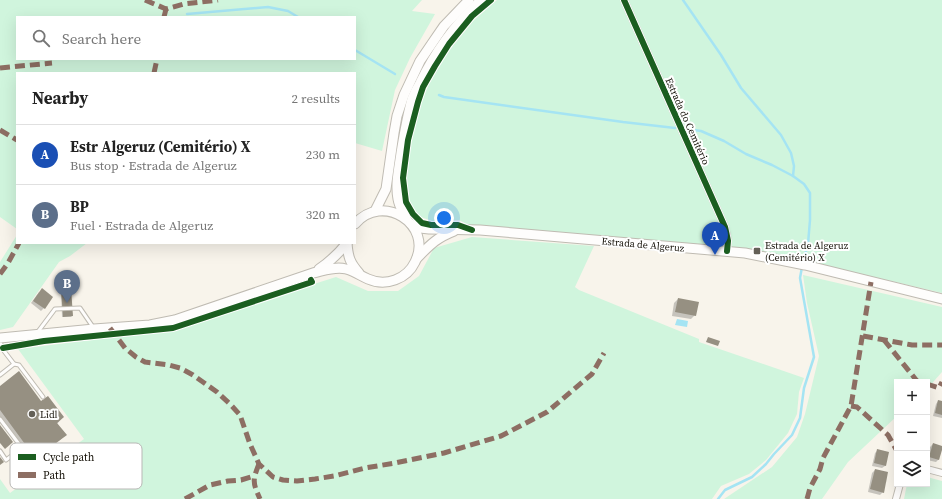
<!DOCTYPE html>
<meta charset="utf-8">
<style>
:root{--surface:#fff;--page:#f2f2f2;--text:#222;--muted:#767676;--line:#e0e0e0;--accent:#646057}
body{margin:0;font-family:"Source Serif 4",serif;background:var(--page);color:var(--text)}
.controls{position:absolute;right:12px;bottom:12px;display:grid;overflow:hidden;border-radius:0px;box-shadow:0 4px 16px #0002}
.controls button{width:36px;height:36px;display:grid;place-items:center;padding:0;border:0;border-bottom:1px solid var(--line);background:var(--surface);color:var(--text);font:20px sans-serif}
.you{position:absolute;left:444px;top:218px;width:14px;height:14px;margin:-10px;border:3px solid #fff;border-radius:50%;background:#1a73e8;box-shadow:0 0 0 6px #1a73e833}
.badge{display:grid;place-items:center;width:26px;height:26px;border-radius:50%;background:var(--accent);color:#fff;font-size:13px;font-weight:700}
.pin{position:absolute;translate:-50% -33px;filter:drop-shadow(0 1px 2px #0008)}
.pin::after{content:'';position:absolute;top:21px;width:14px;height:12px;background:inherit;clip-path:polygon(0 0,100% 0,50% 100%)}
.list{margin:0;padding:0;list-style:none}
h2{display:flex;justify-content:space-between;align-items:center;height:52px;margin:0;padding:0 16px;font-size:17px}
h2 small{font-size:13px;font-weight:400;color:var(--muted)}
.list li{display:grid;grid-template-columns:26px 1fr auto;gap:12px;align-items:center;box-sizing:border-box;height:60px;padding:0 16px;border-top:1px solid var(--line)}
.list b{display:block;font-size:15px;white-space:nowrap}
.list p{margin:0;font-size:13px;white-space:nowrap;color:var(--muted)}
.list em{font-size:13px;font-style:normal;color:var(--muted)}
.icon{flex:none;width:22px;height:22px;fill:none;stroke:currentColor;stroke-width:2;stroke-linecap:round;stroke-linejoin:round}
.map{position:relative;flex:none;width:942px;height:499px;overflow:hidden}
.search{position:absolute;background:var(--surface);box-shadow:0 4px 16px #0002;left:16px;top:16px;width:340px;height:44px;display:flex;align-items:center;gap:10px;box-sizing:border-box;padding:0 14px;border-radius:0px;color:var(--muted);font-size:15px}
.panel{position:absolute;background:var(--surface);box-shadow:0 4px 16px #0002;left:16px;top:72px;width:340px;height:172px;border-radius:0px}
.map>svg:first-child{display:block}
</style>
<div class="map">
<svg width="942" height="499" viewBox="0 0 942 499">
<rect width="100%" height="100%" fill="#f8f4eb"/>
<g fill="#d0f5dd" fill-rule="evenodd">
<path d="M0,0H422L412,11L435,14L410,58L395,90L382,151L355,143V73H17V229L0,217ZM17,17H355V59H17Z"/>
<polygon points="497,0 942,0 942,293 806,261 472,227 459,220 432,221 418,216 409,203 406,182 411,142 421,103 429,84 447,53 474,20"/>
<polygon points="17,235 17,243 87,243 70,256 59,262 13,327 0,330 0,262"/>
<polygon points="472,237 594,246 575,287 579,290 699,339 699,342 804,378 799,392 797,414 788,433 766,460 749,474 721,486 712,499 0,499 0,479 10,493 84,439 18,349 173,330 232,310 336,277 368,291 398,291 419,276 434,248"/>
<polygon points="803,275 942,307 942,372 927,389 927,382 897,382 897,416 848,462 822,499 724,499 772,467 797,437 805,414 819,356 807,303"/>
<polygon points="927,477 942,481 942,499 904,499 907,484 927,484"/>
</g>
<polygon fill="#a5e4f3" points="677,319 688,321 687,327 675,325"/>
<g fill="#0003">
<polygon points="62,290 72,316 71,317 62,317 61,291"/>
<polygon points="39,292 44,308 41,311 31,303"/>
<polygon points="678,299 695,315 691,319 672,316 674,303"/>
<polygon points="0,387 41,402 63,417 57,424 65,435 60,440 35,459 33,455 28,459 0,422"/>
<polygon points="938,401 942,402 942,418 933,416 936,404"/>
<polygon points="933,444 942,447 938,460 936,462 927,460 930,447"/>
<polygon points="878,450 888,453 885,466 882,468 872,466 875,453"/>
<polygon points="875,470 883,492 880,495 868,492 872,473"/>
</g>
<g fill="none" stroke-linecap="round" stroke-linejoin="round">
<g stroke="#a5e4f3" stroke-width="2.5">
<polyline points="683,0 721,55 741,88 781,135 791,153 794,166 793,176"/>
<polyline points="187,14 268,7 288,11 298,17"/>
<polyline points="355,50 395,74"/>
<polyline points="439,95 444,97 623,122 675,128"/>
<polyline points="687,129 701,131 724,141 746,154 772,165 793,176 804,184 810,193 810,220 808,244 803,262"/>
<polyline points="718,499 725,490 752,477 766,464 774,454 792,435 800,418 804,388 814,357 800,278 802,267"/>
</g>
</g>
<g fill="#969082">
<polygon points="42,288 53,297 45,309 33,301"/>
<polygon points="71,288 73,316 63,317 61,289"/>
<polygon points="678,298 699,302 696,316 675,312"/>
<polygon points="708,337 720,341 718,346 706,342"/>
<polygon points="19,371 41,401 48,396 64,417 57,423 67,435 41,454 39,450 33,455 0,410 0,386"/>
<polygon points="938,400 942,401 942,415 935,413"/>
<polygon points="0,425 13,442 5,449 0,443"/>
<polygon points="933,443 942,446 942,450 939,460 929,457"/>
<polygon points="877,449 889,452 886,466 874,463"/>
<polygon points="0,457 4,462 0,465"/>
<polygon points="875,469 888,472 884,493 870,489"/>
</g>
<g fill="none" stroke-linecap="round" stroke-linejoin="round">
<defs>
<g id="lane">
<polyline points="37,333 55,309 80,308 93,327"/>
<polyline points="14,364 19,365 43,397"/>
<polyline points="0,375 14,364 4,351 1,344"/>
<polyline points="0,419 22,448 6,460 0,451"/>
</g>
<g id="street">
<polyline points="624,0 725,227 728,241 727,251"/>
<polyline points="927,469 942,473"/>
<polyline points="896,499 900,484"/>
</g>
<g id="secondary">
<polyline points="375,211 386,189 394,133 397,116 404,95 420,61 435,39 444,26 469,0"/>
<path d="M406,218C403,212 399,206 398,199C395,184 399,168 401,153C404,135 407,117 412,99C414,94 417,88 420,83C435,52 456,23 481,0"/>
<polyline points="411,224 420,228 429,229 480,230 745,253 805,265 942,299"/>
<path d="M347,243C348,257 350,263 359,273"/>
<path d="M417,258C430,245 436,238 454,231"/>
<path d="M319,269C331,261 338,254 347,243"/>
<path d="M0,338L94,329L150,325L175,320L313,273C323,271 335,266 346,269C354,271 361,276 368,279C386,287 407,279 415,262C434,224 382,192 355,224"/>
</g>
</defs>
<use href="#lane" stroke="#bfbbb2" stroke-width="5"/>
<use href="#street" stroke="#bfbbb2" stroke-width="8"/>
<use href="#secondary" stroke="#bfbbb2" stroke-width="11"/>
<use href="#lane" stroke="#fefdfc" stroke-width="3"/>
<use href="#street" stroke="#fefdfc" stroke-width="6"/>
<use href="#secondary" stroke="#fefdfc" stroke-width="9"/>
<g stroke="#8d6e63" stroke-width="5" stroke-dasharray="10 5" stroke-linecap="butt">
<polyline points="145,0 166,9 184,4 218,0"/>
<polyline points="164,17 166,9"/>
<polyline points="0,68 52,63"/>
<polyline points="154,73 157,59"/>
<polyline points="0,130 17,140"/>
<polyline points="0,274 8,263 19,243"/>
<polyline points="110,328 125,348 136,357 145,362 169,365 180,368 193,375 217,392 231,405 240,415 250,444 259,464 273,477 283,480 297,481 315,479 334,476 365,468 395,463 444,453 501,436 547,412 592,374 604,353"/>
<polyline points="863,336 912,345 942,345"/>
<polyline points="884,340 917,381 921,382"/>
<polyline points="927,384 939,388 942,382"/>
<polyline points="851,406 857,407 888,435 897,451"/>
<path d="M259,464C252,481 253,483 260,499"/>
<polyline points="185,499 210,485 228,481 241,480 254,476"/>
<polyline points="807,499 810,488 820,469 823,458 851,406 871,282"/>
</g>
<defs>
<g id="cycleway">
<polyline points="624,0 725,227 728,241 727,251"/>
<polyline points="472,230 458,225 431,225 422,223 413,214 406,202 403,178 408,140 418,102 423,87 435,66 449,44 472,16 491,0"/>
<polyline points="3,348 44,341 173,328 312,282 311,280"/>
</g>
</defs>
<use href="#cycleway" stroke="#fff" stroke-width="8"/>
<use href="#cycleway" stroke="#1b5e20" stroke-width="6"/>
</g>
<g fill="#646057" stroke="#fff" stroke-width="1.5">
<rect x="753" y="247" width="8" height="8" rx="2"/>
<circle cx="32" cy="414" r="4"/>
</g>
<g text-anchor="middle" stroke-width="4" stroke-linejoin="round" paint-order="stroke">
<g font-size="10" fill="#141007" stroke="#fff">
<text transform="translate(688 121) rotate(66)" y="4">Estrada do Cemitério</text>
<text transform="translate(643 244) rotate(5)" y="4">Estrada de Algeruz</text>
</g>
<g font-size="10" fill="#141007" stroke="#fff" text-anchor="start">
<text x="765" y="249">Estrada de Algeruz<tspan x="765" dy="12">(Cemitério) X</tspan></text>
<text x="40" y="418">Lidl</text>
</g>
</g>
<rect x="10" y="443" width="132" height="46" rx="6" fill="#fff" stroke="#b8b7b5" stroke-width="1"/>
<rect x="18" y="454" width="18" height="6" fill="#1b5e20"/>
<rect x="18" y="472" width="18" height="6" fill="#8d6e63"/>
<g font-size="11" fill="#141007">
<text x="43" y="461">Cycle path</text>
<text x="43" y="479">Path</text>
</g>
</svg>
<div class="controls">
<button>+</button>
<button>−</button>
<button><svg class="icon" aria-label="layers" viewBox="0 0 24 24"><path d="M12 4l9 5-9 5-9-5zM3 14l9 5 9-5"/></svg></button>
</div>
<div class="you"></div>
<div class="pin badge" style="left:715px;top:255px;background:#1a4fb4">A</div>
<div class="pin badge" style="left:67px;top:303px;background:#5c6f8a">B</div>
<div class="search"><svg class="icon" aria-label="search" viewBox="0 0 24 24"><circle cx="10" cy="10" r="6"/><path d="M15 15l6 6"/></svg>Search here</div>
<section class="panel">
<h2>Nearby<small>2 results</small></h2>
<ul class="list">
<li><span class="badge" style="background:#1a4fb4">A</span><div><b>Estr Algeruz (Cemitério) X</b><p>Bus stop · Estrada de Algeruz</p></div><em>230 m</em></li>
<li><span class="badge" style="background:#5c6f8a">B</span><div><b>BP</b><p>Fuel · Estrada de Algeruz</p></div><em>320 m</em></li>
</ul>
</section>
</div>
